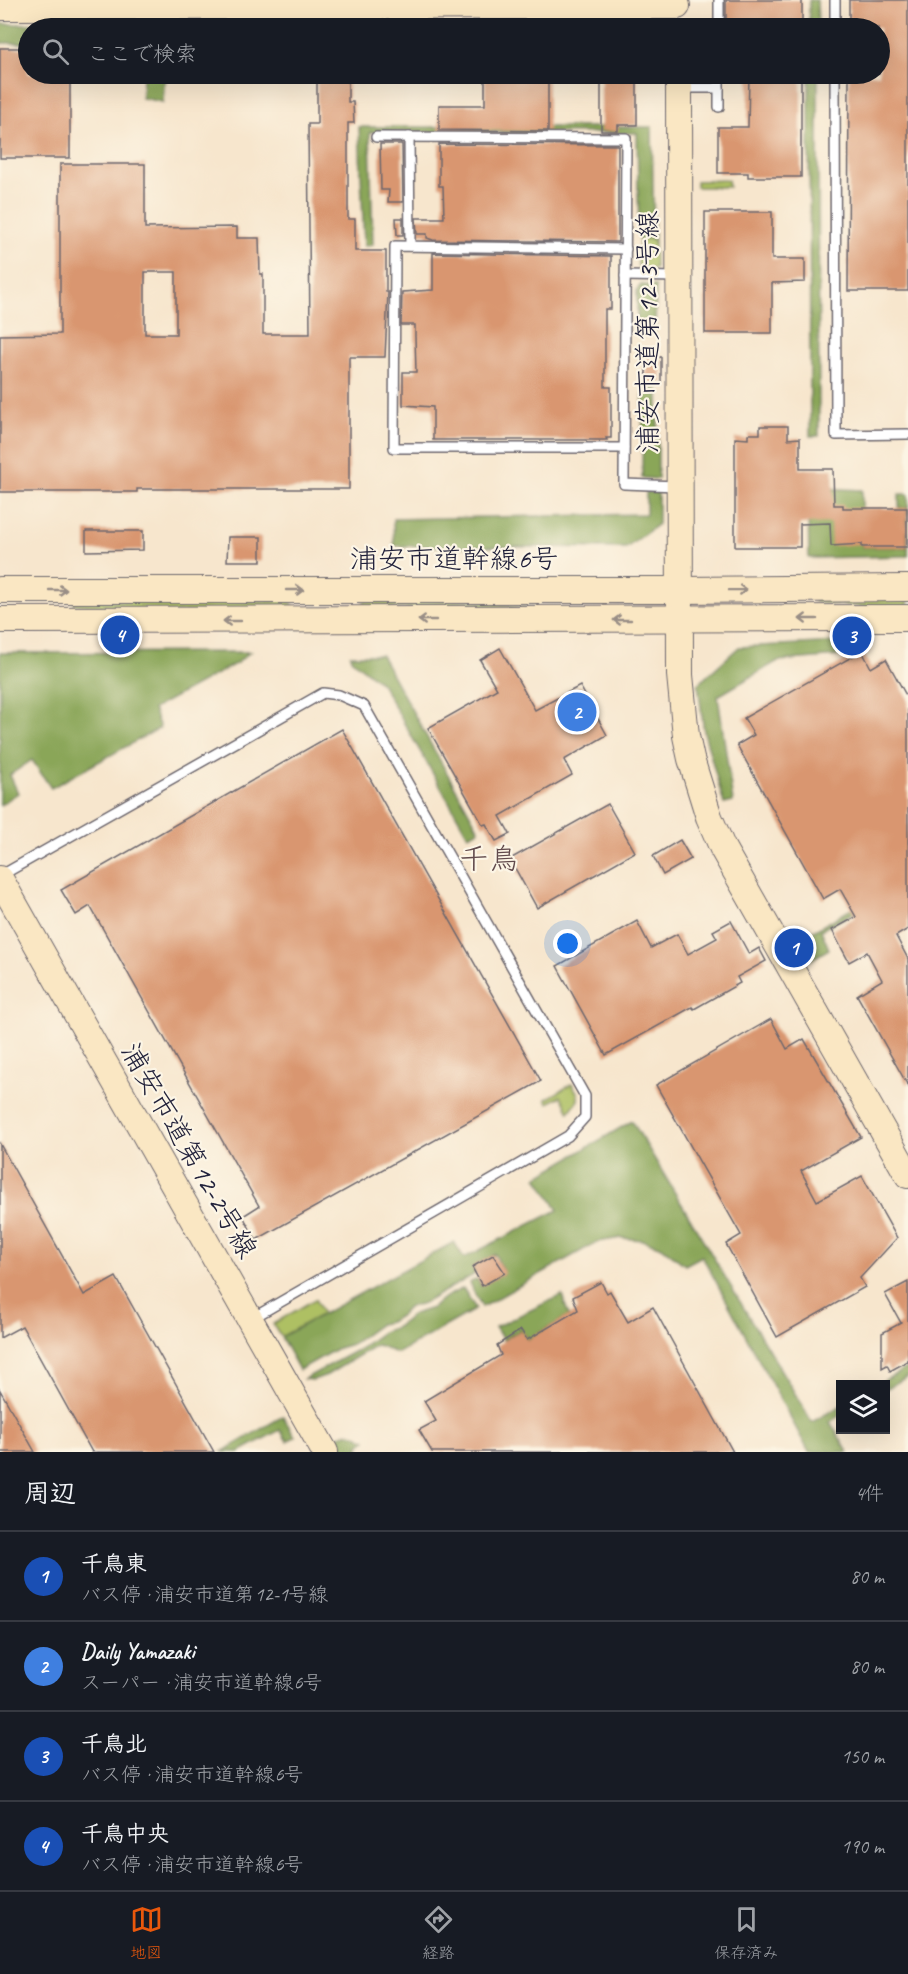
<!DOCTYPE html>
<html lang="ja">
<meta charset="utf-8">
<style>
:root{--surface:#171b24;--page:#242831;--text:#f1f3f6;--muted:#9ea1a6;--line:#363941;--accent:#ea580c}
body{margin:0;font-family:Caveat,"Klee One",sans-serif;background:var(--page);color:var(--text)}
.controls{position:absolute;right:18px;bottom:18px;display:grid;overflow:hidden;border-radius:0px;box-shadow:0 6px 24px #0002}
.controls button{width:54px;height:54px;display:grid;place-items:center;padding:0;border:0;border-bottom:2px solid var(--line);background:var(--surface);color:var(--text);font:30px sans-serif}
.you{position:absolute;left:568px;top:944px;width:21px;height:21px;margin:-15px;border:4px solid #fff;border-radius:50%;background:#1a73e8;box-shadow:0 0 0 9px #1a73e833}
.badge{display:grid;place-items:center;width:39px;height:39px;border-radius:50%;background:var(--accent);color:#fff;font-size:20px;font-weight:700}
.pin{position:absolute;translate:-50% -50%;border:3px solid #fff;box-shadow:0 2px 6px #0006}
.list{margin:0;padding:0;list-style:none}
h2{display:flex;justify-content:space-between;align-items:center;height:78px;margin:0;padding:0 24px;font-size:26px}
h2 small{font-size:20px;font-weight:400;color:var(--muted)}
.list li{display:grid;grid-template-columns:39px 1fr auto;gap:18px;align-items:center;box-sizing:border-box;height:90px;padding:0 24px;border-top:2px solid var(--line)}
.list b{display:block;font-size:22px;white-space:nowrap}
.list p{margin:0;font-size:20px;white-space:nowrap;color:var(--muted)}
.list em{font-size:20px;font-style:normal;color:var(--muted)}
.icon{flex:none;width:33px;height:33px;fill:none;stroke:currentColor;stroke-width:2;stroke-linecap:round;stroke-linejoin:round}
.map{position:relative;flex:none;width:908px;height:1452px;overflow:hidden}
.search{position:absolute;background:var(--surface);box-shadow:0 6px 24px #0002;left:18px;right:18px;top:18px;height:66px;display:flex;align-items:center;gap:15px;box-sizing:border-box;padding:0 21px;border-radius:33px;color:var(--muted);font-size:22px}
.sheet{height:438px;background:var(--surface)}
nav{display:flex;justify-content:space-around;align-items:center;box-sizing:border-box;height:84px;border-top:2px solid var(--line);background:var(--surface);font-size:16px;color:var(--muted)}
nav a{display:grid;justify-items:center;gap:3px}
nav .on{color:var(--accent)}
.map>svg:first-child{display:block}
</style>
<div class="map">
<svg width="908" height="1452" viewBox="0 0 908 1452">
<rect width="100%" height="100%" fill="#fcf5e5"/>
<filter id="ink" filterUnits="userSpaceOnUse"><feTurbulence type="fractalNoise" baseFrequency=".0167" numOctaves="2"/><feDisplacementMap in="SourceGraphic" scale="12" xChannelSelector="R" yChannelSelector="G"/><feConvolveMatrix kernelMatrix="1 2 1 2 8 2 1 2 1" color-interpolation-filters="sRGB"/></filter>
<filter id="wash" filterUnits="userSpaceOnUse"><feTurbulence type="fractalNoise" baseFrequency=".008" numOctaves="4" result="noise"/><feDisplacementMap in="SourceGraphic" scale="24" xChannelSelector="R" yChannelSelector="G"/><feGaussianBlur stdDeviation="1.35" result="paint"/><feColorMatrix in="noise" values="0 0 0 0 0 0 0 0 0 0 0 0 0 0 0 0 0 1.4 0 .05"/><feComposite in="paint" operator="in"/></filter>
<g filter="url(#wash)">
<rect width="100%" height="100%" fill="#f7e6cd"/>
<g fill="#aec063" stroke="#68714f" stroke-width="1.5">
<polygon points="728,180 729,187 696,187 696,181"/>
<polygon points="639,239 654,239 655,269 642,269 638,266"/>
<polygon points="814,598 908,598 908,611 814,602"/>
<polygon points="75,600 291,601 294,608 164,613 74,604"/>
<polygon points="466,600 538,608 363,608 364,601"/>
<polygon points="572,1084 578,1094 578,1100 569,1112 561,1096 548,1103 546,1099"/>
<polygon points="315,1299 323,1314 281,1337 273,1324"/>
</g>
<g fill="#8aa659" stroke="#56644a" stroke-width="1.5">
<polygon points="809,0 817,0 818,28 809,28"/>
<polygon points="352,23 352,28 307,28 309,24"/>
<polygon points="0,24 256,24 255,28 28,28 28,43 0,43"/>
<polygon points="143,74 165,74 163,102 142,98"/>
<polygon points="809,74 818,74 819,436 810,436"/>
<polygon points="359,127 652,127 654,239 639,239 637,133 370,132 373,245 364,246"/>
<polygon points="641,285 656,286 655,333 637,333 637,290"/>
<polygon points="658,388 658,479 642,478 643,390"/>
<polygon points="807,470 821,488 862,490 862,547 907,547 907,508 899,508 899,494 908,494 908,556 809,558"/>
<polygon points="646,492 658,492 658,524 626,548 394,546 393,519 646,514"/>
<polygon points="838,642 839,656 778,661 718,696 733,802 724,804 704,732 698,684 739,647"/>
<polygon points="250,652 237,663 153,709 160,728 51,788 32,760 10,775 18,793 0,805 0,653"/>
<polygon points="350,655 381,655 479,830 468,835 381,683 351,659"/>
<polygon points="908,876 908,884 821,930 829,949 807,962 796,941"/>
<polygon points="632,1121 812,1422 840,1406 840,1415 830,1422 848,1452 809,1452 702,1256 685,1265 662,1247 642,1240 621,1238 597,1242 482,1307 469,1283 477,1279 481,1286 504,1273 495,1254 472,1267 475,1274 424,1303 409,1307 401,1315 390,1322 380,1324 352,1344 338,1348 299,1370 281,1337 454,1242 464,1258 558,1210 537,1177"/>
<path d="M463,1288L476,1309L398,1353C389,1352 385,1346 376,1345L327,1375L313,1380L304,1379L359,1349L384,1331L397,1327L413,1314L432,1308L442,1299Z"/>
<polygon points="562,1295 569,1316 527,1340 521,1330 503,1340 495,1327"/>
<polygon points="908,1367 908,1376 886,1389 886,1384 878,1384"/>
<polygon points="283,1416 295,1437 287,1441 280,1430 239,1452 222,1452"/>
<polygon points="347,1433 355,1434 366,1440 358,1446 361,1452 343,1452 335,1438"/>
</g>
<g id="blocks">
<g fill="#d9966f" fill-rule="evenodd">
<rect x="726" y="0" width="76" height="28"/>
<polygon points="849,0 908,0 908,291 848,291 849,74 879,74 879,28 849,28"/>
<polygon points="0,48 28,48 28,74 70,74 70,158 0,158"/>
<path d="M317,74H348V102H353L354,123H348V219H355V251H386V292H388L385,357H349V489H137V492H0V335L60,334V164H145V228L237,227V238H259L260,274H263V334H310L308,124H317ZM145,272H176V334H145Z"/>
<polygon points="485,74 548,74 548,131 439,130 439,105 485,105"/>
<polygon points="601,74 637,74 637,125 618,125 618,131 601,131"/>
<polygon points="749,74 801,74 801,177 748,177 748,173 718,173 718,127 748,127"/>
<polygon points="380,144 402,144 403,202 388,202 389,190 381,190"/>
<polygon points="439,144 618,145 618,242 433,240 427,238 427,234 417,234 416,218 444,218 443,186 439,186"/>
<polygon points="705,212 772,212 772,259 805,259 805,282 772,283 772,333 705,333"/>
<polygon points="396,218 403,218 403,235 397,235"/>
<polygon points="433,253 611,256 611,309 605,309 605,387 611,387 611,438 606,438 607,440 433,440 433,407 403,405 403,372 416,372 415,336 415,325 401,325 402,292 433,290"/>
<rect x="646" y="357" width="15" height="27"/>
<polygon points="760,426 788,426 788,439 800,438 800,469 833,469 834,505 843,505 843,508 907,508 907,547 862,547 862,544 831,546 830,523 800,524 800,547 735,547 735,438 748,439 748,434 760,434"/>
<polygon points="86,531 143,531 143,550 86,551"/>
<polygon points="228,537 261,537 261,561 227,561"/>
<polygon points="500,648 535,710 580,686 607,735 564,760 572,775 500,816 510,834 496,841 486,824 483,825 428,728 497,689 480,660"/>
<polygon points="862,651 871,668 886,659 908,699 908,929 896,936 908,959 908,1086 857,995 882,980 867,952 849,962 832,930 856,917 840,889 823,899 737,745 754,735 744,718"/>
<polygon points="342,729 541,1081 256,1240 243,1216 259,1206 90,906 76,915 61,890"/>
<polygon points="608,804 635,852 537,908 510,859"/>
<polygon points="680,840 691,859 663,875 653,856"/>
<polygon points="637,921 651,948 677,934 688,954 717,938 713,931 731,921 749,954 759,948 766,961 737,977 740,983 694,1009 692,1007 606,1055 557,966"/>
<polygon points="771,1019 787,1049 804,1039 861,1137 801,1171 817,1201 862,1176 897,1238 860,1278 865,1287 777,1337 726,1244 741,1235 656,1085"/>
<polygon points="0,1144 84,1295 116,1277 214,1452 92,1452 22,1326 0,1338"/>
<polygon points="493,1255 505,1273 482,1286 472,1267"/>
<polygon points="601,1282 607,1293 610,1291 628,1322 653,1307 733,1452 432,1452 419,1430 436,1421 424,1401 501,1355 497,1345 521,1330 527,1340 578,1310 573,1297"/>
<polygon points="908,1282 908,1361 890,1371 887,1365 882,1368 882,1333 901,1323 885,1294"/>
<polygon points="0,1390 35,1452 0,1452"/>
</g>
</g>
</g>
<g filter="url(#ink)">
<use href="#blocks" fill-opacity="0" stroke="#6d676e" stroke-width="1.5"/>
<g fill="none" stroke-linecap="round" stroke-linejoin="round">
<defs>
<g id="lane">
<polyline points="835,0 835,28"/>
<polyline points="719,28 719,0"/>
<polyline points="719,74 719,107"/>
<polyline points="835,74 836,435 908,434"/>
<polyline points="679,88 719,88"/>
<polyline points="376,137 626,138 624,484 677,486"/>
<polyline points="409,137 410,246"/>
<polyline points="625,276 676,277"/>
<polyline points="624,448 394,448 395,246 626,249"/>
<polyline points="0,876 323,693 339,695 364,706 585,1096 585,1117 568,1136 251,1319"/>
</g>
<g id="secondary">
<polyline points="0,7 677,6"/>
<polyline points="679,74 680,675 686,736 691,759 709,817 723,849 908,1175"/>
<polyline points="0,590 680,590 908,588"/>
<polyline points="0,620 908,618"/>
<polyline points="0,879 325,1452"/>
</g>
</defs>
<use href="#lane" stroke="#6d676e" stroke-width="12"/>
<use href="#secondary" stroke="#6d676e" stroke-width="28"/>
<use href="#lane" stroke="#fff" stroke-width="9"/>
<use href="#secondary" stroke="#fae7c3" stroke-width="26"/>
</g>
<defs><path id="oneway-shaft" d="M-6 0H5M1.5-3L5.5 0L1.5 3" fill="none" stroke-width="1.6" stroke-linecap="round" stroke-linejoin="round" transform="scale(1.5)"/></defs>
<g stroke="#998e86">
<use href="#oneway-shaft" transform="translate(58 590)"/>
<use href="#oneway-shaft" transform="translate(295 590)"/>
<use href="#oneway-shaft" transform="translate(738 590) rotate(-1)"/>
<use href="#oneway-shaft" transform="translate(808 619) rotate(180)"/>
<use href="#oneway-shaft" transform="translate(427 620) rotate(180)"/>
<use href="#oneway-shaft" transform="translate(622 620) rotate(180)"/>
<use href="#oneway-shaft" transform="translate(232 621) rotate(180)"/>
</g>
</g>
<g text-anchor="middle" stroke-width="4.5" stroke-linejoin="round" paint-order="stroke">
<g font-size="28" fill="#22223b" stroke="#fcf5e5">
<text transform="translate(647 332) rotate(-90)" y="10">浦安市道第12-3号線</text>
<text x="454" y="568">浦安市道幹線6号</text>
<text transform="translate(190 1150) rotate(60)" y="10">浦安市道第12-2号線</text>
</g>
<g font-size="30" fill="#624b4d" stroke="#fcf5e5">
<text x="489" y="869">千鳥</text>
</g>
</g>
</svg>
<div class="controls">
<button><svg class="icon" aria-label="layers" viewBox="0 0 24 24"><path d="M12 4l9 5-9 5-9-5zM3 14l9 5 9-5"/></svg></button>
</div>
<div class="you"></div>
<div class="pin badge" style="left:794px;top:948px;background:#1a4fb4">1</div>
<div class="pin badge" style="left:577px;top:712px;background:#3f7fe0">2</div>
<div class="pin badge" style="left:852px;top:636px;background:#1a4fb4">3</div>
<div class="pin badge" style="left:120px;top:635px;background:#1a4fb4">4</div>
<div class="search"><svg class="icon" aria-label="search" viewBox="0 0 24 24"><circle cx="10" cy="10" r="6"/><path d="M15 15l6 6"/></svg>ここで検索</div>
</div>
<section class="sheet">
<h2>周辺<small>4件</small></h2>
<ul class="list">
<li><span class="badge" style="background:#1a4fb4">1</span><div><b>千鳥東</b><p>バス停 · 浦安市道第12-1号線</p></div><em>80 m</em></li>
<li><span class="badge" style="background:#3f7fe0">2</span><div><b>Daily Yamazaki</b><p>スーパー · 浦安市道幹線6号</p></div><em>80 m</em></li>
<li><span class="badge" style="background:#1a4fb4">3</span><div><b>千鳥北</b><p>バス停 · 浦安市道幹線6号</p></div><em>150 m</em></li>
<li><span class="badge" style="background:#1a4fb4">4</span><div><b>千鳥中央</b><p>バス停 · 浦安市道幹線6号</p></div><em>190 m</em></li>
</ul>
</section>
<nav>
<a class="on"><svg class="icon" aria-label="map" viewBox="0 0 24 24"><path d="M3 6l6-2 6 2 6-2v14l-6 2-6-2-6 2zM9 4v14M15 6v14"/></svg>地図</a>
<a><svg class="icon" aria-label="directions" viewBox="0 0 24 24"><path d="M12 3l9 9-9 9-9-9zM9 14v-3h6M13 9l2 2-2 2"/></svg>経路</a>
<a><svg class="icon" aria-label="saved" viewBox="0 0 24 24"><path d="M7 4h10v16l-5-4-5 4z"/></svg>保存済み</a>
</nav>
